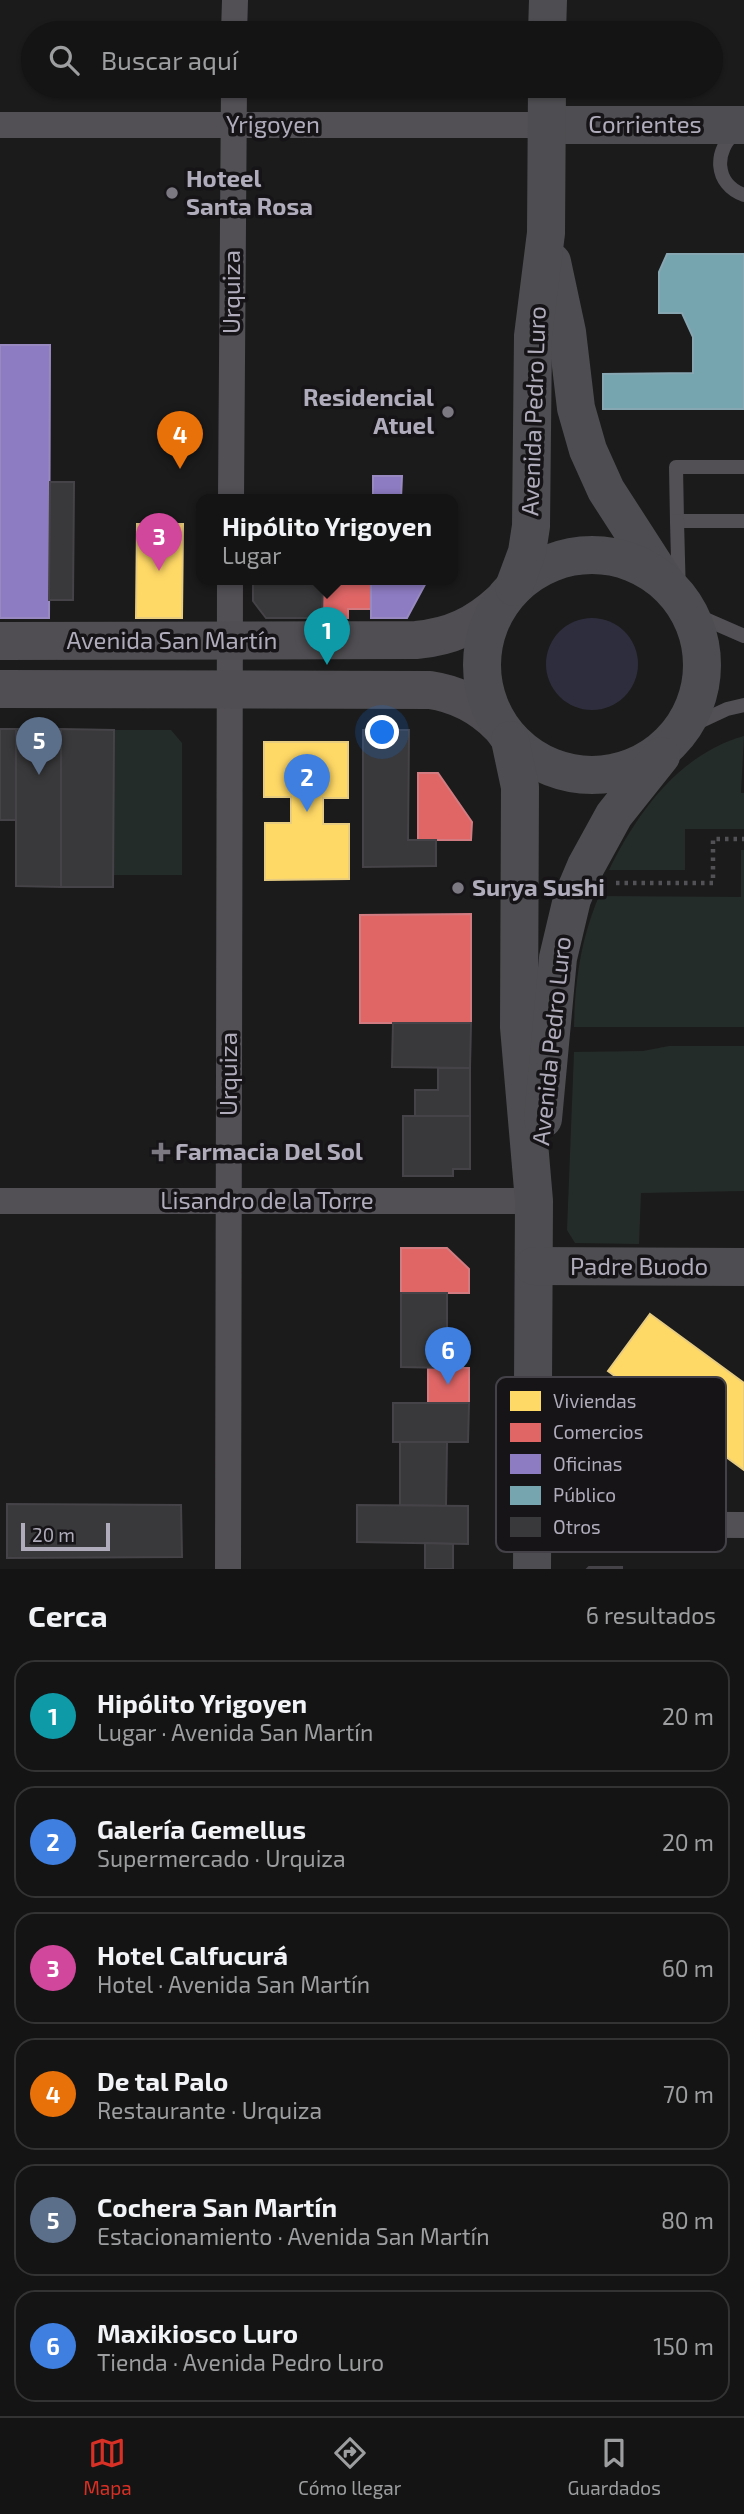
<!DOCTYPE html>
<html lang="es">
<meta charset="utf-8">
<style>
:root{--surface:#141414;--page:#212122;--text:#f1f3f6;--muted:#9d9ea0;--line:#333334;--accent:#d93025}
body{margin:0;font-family:"Exo 2",sans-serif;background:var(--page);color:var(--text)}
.scale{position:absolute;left:21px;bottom:18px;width:89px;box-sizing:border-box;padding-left:7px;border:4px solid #b0acbb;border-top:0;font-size:19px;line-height:24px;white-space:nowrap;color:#b0acbb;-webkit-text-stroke:5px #161417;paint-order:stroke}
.you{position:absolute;left:383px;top:733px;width:24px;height:24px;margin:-18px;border:5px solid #fff;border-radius:50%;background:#1a73e8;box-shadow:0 0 0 10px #1a73e833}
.badge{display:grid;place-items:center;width:46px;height:46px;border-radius:50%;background:var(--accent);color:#fff;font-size:23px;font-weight:700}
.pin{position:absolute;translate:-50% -58px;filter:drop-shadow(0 2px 4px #0008)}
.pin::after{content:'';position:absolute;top:37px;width:24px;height:21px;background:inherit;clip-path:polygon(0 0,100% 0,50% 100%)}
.popup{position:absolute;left:196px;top:494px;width:262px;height:91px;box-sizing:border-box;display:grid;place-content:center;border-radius:14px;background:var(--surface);filter:drop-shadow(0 2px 5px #0005);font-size:23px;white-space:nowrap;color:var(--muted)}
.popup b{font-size:26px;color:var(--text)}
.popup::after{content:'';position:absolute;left:50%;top:100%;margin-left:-14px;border:14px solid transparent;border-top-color:var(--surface)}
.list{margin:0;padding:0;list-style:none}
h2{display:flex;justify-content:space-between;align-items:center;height:91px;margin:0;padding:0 28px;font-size:30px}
h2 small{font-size:23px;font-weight:400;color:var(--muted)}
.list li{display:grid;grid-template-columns:46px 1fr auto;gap:21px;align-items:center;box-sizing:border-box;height:112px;margin:0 14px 14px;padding:0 14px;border:2px solid var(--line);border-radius:21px}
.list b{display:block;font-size:26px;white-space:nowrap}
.list p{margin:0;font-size:23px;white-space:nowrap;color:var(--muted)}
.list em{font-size:23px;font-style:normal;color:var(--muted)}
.icon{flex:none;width:38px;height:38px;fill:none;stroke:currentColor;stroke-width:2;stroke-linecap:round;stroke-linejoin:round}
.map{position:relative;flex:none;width:744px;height:1569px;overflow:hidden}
.search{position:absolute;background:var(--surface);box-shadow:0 2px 5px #0004;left:21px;right:21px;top:21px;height:77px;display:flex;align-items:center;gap:18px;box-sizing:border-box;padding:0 24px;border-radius:38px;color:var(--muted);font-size:26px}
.sheet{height:847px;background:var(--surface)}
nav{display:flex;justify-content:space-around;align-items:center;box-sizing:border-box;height:98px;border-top:2px solid var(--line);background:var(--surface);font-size:19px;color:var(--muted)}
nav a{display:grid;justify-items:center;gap:4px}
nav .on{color:var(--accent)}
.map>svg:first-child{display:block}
</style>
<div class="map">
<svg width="744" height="1569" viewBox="0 0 744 1569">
<rect width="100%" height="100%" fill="#1b1b1b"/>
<g fill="#242c2a">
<polygon points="114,730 171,730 182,743 182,875 114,875"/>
<path d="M744,736L741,793H744V829H685V870H609C637,813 679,754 744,736Z"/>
<path d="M741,850H744V1027H574C575,980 581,939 599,896L741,897Z"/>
<polygon points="669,1046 744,1046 744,1191 641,1193 639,1244 575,1243 567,1230 574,1052 643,1051"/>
</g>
<circle fill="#2e2d3d" cx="592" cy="664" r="46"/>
<g fill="#ffd966" stroke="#e7cc80" stroke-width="2">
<polygon points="137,524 183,524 182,618 136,618"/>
<polygon points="264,742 348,742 348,798 323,798 323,824 349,824 349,879 265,880 265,823 291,823 291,797 264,797"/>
<polygon points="650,1314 744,1383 744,1470 608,1371"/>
</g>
<g fill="#e06666" stroke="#d27b80" stroke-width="2">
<polygon points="323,579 371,579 371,609 348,609 348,618 322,618"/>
<polygon points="418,773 438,773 472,822 471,840 418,840"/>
<polygon points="471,914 471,1023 360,1023 360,915"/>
<polygon points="401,1248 447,1248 469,1269 469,1293 401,1293"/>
<rect x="428" y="1368" width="41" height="35"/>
</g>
<g fill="#8e7cc3" stroke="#988ac1" stroke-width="2">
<polygon points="0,345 50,345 49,618 0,618"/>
<polygon points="373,476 402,476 401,499 373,499"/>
<polygon points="371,579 428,579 407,618 371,618"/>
</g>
<polygon fill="#76a5af" stroke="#87a7b3" stroke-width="2" points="667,254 744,254 744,409 603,409 603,374 693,373 693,337 682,313 659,313 659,272"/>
<g fill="#39383a" stroke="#454347" stroke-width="2">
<polygon points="50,482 74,482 73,600 49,600"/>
<polygon points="253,579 323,579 322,618 266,618 253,601"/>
<rect x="0" y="729" width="16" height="91"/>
<polygon points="16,729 61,729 61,887 16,886"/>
<polygon points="61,729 114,730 113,887 61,887"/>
<polygon points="363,730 409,730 408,840 436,840 436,866 363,867"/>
<polygon points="393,1023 471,1023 470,1068 392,1067"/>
<polygon points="438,1068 470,1068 470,1116 415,1116 415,1090 438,1090"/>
<polygon points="403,1116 470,1116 470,1169 453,1169 453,1176 403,1176"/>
<polygon points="401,1293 447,1293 447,1368 401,1367"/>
<polygon points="393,1403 469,1403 468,1442 393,1442"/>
<polygon points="400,1442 447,1442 446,1506 400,1505"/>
<polygon points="7,1504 181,1505 182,1557 7,1558"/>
<polygon points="357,1505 468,1506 468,1544 357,1542"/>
<polygon points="425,1543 453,1544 453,1569 425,1569"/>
<polygon points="589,1567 622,1567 622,1569 587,1569"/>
</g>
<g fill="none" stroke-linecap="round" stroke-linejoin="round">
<polyline stroke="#525156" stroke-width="4.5" stroke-dasharray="3.5 5" stroke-linecap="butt" points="616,883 713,883 713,839 744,839"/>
<g stroke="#525055" stroke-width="14">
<path d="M737,131C713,150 714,184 744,195"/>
<polyline points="744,467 676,467 677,521 744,521"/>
<polyline points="677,521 679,597"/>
<polyline points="689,612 744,636"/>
<polyline points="682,730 727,709 744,705"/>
</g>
<g stroke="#525055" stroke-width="26">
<polyline points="234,33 235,0"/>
<polyline points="0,125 547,125"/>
<polyline points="231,499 234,86"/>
<polyline points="0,1201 534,1201"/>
<polyline points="532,1524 744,1525"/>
<polyline points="228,1569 230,579"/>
</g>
<g stroke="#504e52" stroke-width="38">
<path d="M0,641L416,640C451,637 476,625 502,601"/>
<path d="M0,689L430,690C457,694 479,705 499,725"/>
</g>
<g stroke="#4e4d51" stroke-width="38">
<polyline points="547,33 548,0"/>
<polyline points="547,125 744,125"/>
<polyline points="552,262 567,332 576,408 588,450 606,490 664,580"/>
<circle cx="592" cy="665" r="110"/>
<polyline points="514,587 527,552 531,526 533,336 546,233 547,86"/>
<polyline points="510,740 520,787 519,1027 534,1201 532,1569"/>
<polyline points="543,1119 558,958 572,899 586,866 614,815 661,756"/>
<polyline points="534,1266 744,1267"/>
</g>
</g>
<g fill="#7c7983" stroke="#161417" stroke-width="2.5">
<circle cx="172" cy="193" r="7"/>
<circle cx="448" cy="412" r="7"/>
<circle cx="458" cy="888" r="7"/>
<path d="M157.5 1141.5h7v7h7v7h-7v7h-7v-7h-7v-7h7z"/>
</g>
<g text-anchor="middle" stroke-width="7" stroke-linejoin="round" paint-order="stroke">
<g font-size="24" fill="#b0acbb" stroke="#161417">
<text x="273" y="133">Yrigoyen</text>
<text x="645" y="133">Corrientes</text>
<text transform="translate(232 292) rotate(-90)" y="8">Urquiza</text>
<text transform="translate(534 411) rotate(-88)" y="8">Avenida Pedro Luro</text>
<text x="172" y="649">Avenida San Martín</text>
<text transform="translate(552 1041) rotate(-84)" y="8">Avenida Pedro Luro</text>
<text transform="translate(229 1074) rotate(-90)" y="8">Urquiza</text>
<text x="267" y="1209">Lisandro de la Torre</text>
<text x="639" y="1275">Padre Buodo</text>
</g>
<g font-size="24" font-weight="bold" fill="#b0acbb" stroke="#161417" text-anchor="start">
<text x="186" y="187">Hoteel<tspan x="186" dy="28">Santa Rosa</tspan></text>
<text x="434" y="406" text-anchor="end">Residencial<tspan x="434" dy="28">Atuel</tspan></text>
<text x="472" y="896">Surya Sushi</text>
<text x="175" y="1160">Farmacia Del Sol</text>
</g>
</g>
<rect x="496" y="1377" width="230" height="175" rx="10" fill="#161417" stroke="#444248" stroke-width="2"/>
<rect x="510" y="1391" width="31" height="20" fill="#ffd966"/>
<rect x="510" y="1423" width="31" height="19" fill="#e06666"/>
<rect x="510" y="1454" width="31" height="20" fill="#8e7cc3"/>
<rect x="510" y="1486" width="31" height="19" fill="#76a5af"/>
<rect x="510" y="1517" width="31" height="20" fill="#39383a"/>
<g font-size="19" fill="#b0acbb">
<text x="553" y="1408">Viviendas</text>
<text x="553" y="1439">Comercios</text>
<text x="553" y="1471">Oficinas</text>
<text x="553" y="1502">Público</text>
<text x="553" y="1534">Otros</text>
</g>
</svg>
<div class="scale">20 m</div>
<div class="you"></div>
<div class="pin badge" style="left:327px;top:665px;background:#0f9aa8">1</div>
<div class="popup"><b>Hipólito Yrigoyen</b>Lugar</div>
<div class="pin badge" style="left:307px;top:812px;background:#3f7fe0">2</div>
<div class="pin badge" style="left:159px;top:571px;background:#d1479c">3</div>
<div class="pin badge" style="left:180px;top:469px;background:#e8710a">4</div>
<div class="pin badge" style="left:39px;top:775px;background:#5c6f8a">5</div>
<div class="pin badge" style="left:448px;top:1385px;background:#3f7fe0">6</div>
<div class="search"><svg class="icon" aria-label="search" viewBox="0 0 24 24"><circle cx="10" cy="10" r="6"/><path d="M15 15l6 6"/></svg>Buscar aquí</div>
</div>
<section class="sheet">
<h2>Cerca<small>6 resultados</small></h2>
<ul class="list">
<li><span class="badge" style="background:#0f9aa8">1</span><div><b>Hipólito Yrigoyen</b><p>Lugar · Avenida San Martín</p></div><em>20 m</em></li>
<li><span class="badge" style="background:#3f7fe0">2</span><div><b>Galería Gemellus</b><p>Supermercado · Urquiza</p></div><em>20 m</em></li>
<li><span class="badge" style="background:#d1479c">3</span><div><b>Hotel Calfucurá</b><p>Hotel · Avenida San Martín</p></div><em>60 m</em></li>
<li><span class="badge" style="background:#e8710a">4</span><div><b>De tal Palo</b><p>Restaurante · Urquiza</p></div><em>70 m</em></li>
<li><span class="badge" style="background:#5c6f8a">5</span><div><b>Cochera San Martín</b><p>Estacionamiento · Avenida San Martín</p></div><em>80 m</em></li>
<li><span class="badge" style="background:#3f7fe0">6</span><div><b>Maxikiosco Luro</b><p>Tienda · Avenida Pedro Luro</p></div><em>150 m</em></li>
</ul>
</section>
<nav>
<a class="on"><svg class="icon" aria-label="map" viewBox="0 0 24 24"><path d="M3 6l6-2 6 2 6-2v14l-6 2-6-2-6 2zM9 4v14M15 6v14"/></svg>Mapa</a>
<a><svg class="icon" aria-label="directions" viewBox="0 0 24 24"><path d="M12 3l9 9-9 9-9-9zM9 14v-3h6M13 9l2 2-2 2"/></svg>Cómo llegar</a>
<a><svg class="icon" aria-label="saved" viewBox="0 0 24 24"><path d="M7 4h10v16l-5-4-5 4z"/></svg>Guardados</a>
</nav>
